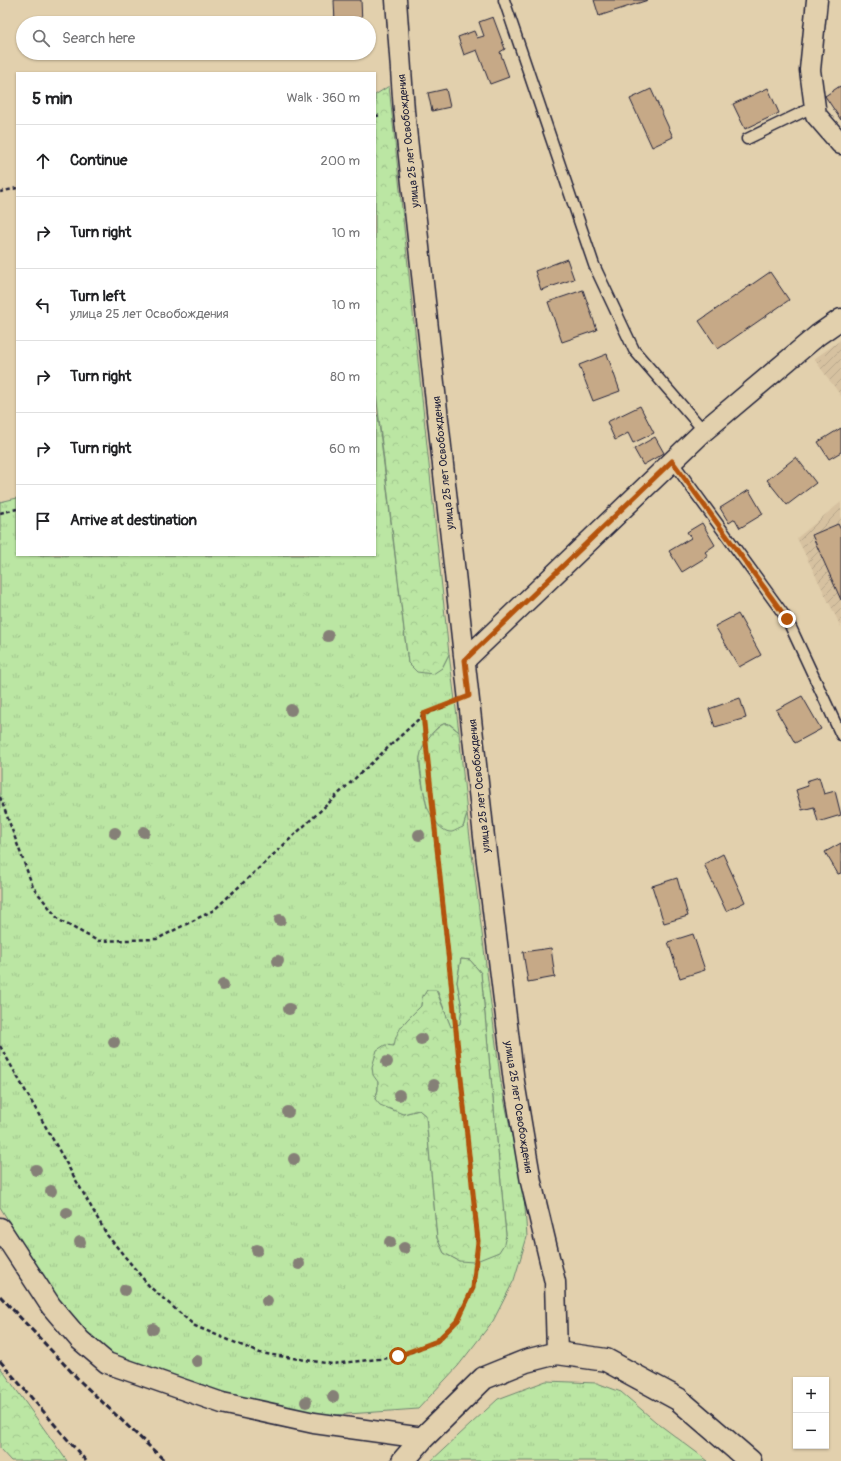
<!DOCTYPE html>
<meta charset="utf-8">
<style>
:root{--surface:#fff;--page:#f2f2f2;--text:#202124;--muted:#757577;--line:#e0e0e0}
body{margin:0;font-family:Pangolin,sans-serif;background:var(--page);color:var(--text)}
.controls{position:absolute;right:12px;bottom:12px;display:grid;overflow:hidden;border-radius:0px;box-shadow:0 1px 3px #0004}
.controls button{width:36px;height:36px;display:grid;place-items:center;padding:0;border:0;border-bottom:1px solid var(--line);background:var(--surface);color:var(--text);font:20px sans-serif}
.stop{position:absolute;width:12px;height:12px;margin:-9px;border:3px solid #b45309;border-radius:50%;background:#fff}
.stop.end{background:#b45309;border-color:#fff;box-shadow:0 1px 4px #0008}
.list{margin:0;padding:0;list-style:none}
h2{display:flex;justify-content:space-between;align-items:center;height:52px;margin:0;padding:0 16px;font-size:17px}
h2 small{font-size:13px;font-weight:400;color:var(--muted)}
.list li{display:grid;grid-template-columns:26px 1fr auto;gap:12px;align-items:center;box-sizing:border-box;height:72px;padding:0 16px;border-top:1px solid var(--line)}
.list b{display:block;font-size:15px;white-space:nowrap}
.list p{margin:0;font-size:13px;white-space:nowrap;color:var(--muted)}
.list em{font-size:13px;font-style:normal;color:var(--muted)}
.icon{flex:none;width:22px;height:22px;fill:none;stroke:currentColor;stroke-width:2;stroke-linecap:round;stroke-linejoin:round}
.map{position:relative;flex:none;width:841px;height:1461px;overflow:hidden}
.search{position:absolute;background:var(--surface);box-shadow:0 1px 3px #0004;left:16px;top:16px;width:360px;height:44px;display:flex;align-items:center;gap:10px;box-sizing:border-box;padding:0 14px;border-radius:22px;color:var(--muted);font-size:15px}
.panel{position:absolute;background:var(--surface);box-shadow:0 1px 3px #0004;left:16px;top:72px;width:360px;height:484px;border-radius:0px}
.map>svg:first-child{display:block}
</style>
<div class="map">
<svg width="841" height="1461" viewBox="0 0 841 1461">
<defs>
<pattern id="industrial-furrows" width="10" height="10" patternUnits="userSpaceOnUse"><rect width="10" height="10" fill="#d6c1a0"/><path d="M-1 1l2-2M0 10L10 0M9 11l2-2" fill="none" stroke="#b7a68b"/></pattern>
<pattern id="grass-tufts" width="24" height="20" patternUnits="userSpaceOnUse"><rect width="24" height="20" fill="#bbe6a3"/><path d="M3 7l-1-3M5 7V3M7 7l1-3M15 17l-1-3M17 17v-4M19 17l1-3" fill="none" stroke="#a0c58d"/></pattern>
<pattern id="forest-crowns" width="20" height="18" patternUnits="userSpaceOnUse"><rect width="20" height="18" fill="#bbe6a3"/><path d="M2 6a3 3 0 1 1 6 0M12 15a3 3 0 1 1 6 0" fill="none" stroke="#a0c58d"/></pattern>
</defs>
<rect width="100%" height="100%" fill="#e2d0ad"/>
<filter id="ink" filterUnits="userSpaceOnUse"><feTurbulence type="fractalNoise" baseFrequency=".025" numOctaves="2"/><feDisplacementMap in="SourceGraphic" scale="8" xChannelSelector="R" yChannelSelector="G"/><feConvolveMatrix kernelMatrix="1 2 1 2 8 2 1 2 1" color-interpolation-filters="sRGB"/></filter>
<g filter="url(#ink)">
<g fill="url(#industrial-furrows)">
<polygon points="841,340 841,396 814,359"/>
<polygon points="841,502 841,627 797,538"/>
</g>
<g fill="url(#grass-tufts)" stroke="#6e846f" fill-rule="evenodd">
<path d="M378,415L408,663L442,668L449,654L459,732C456,730 452,725 449,724C436,720 422,748 420,758C418,768 425,796 427,808L463,827L467,814L501,1084L524,1193L527,1237L514,1280L493,1321L458,1366L418,1409L320,1416L230,1396L113,1354L81,1332L59,1303L0,1207V502L17,498V555H375V416ZM461,959L470,960L481,973L506,1235L459,1261L444,1253L437,1238L426,1116L419,1110L403,1114L375,1099L378,1090V1082L403,1024L421,1006L422,998L437,990L451,1028L460,1024L462,1007L457,982Z"/>
<polygon points="546,1381 597,1383 621,1392 656,1422 708,1461 431,1461 498,1399"/>
</g>
<g fill="url(#forest-crowns)" stroke="#6e846f">
<polygon points="389,86 449,654 442,668 433,674 417,672 408,663 375,385 375,95"/>
<path d="M443,724H449L459,732L467,814L463,827C460,828 455,831 452,832C441,833 432,817 428,809C425,802 419,764 420,757C422,744 432,731 443,724Z"/>
<path d="M461,959L470,960L481,973L506,1235L504,1244L499,1252L474,1262L459,1261L444,1253L437,1238L426,1116L419,1110L403,1114L380,1105L375,1099L378,1090V1082L373,1075L372,1067L377,1050L385,1045L394,1046C396,1028 409,1018 421,1006L422,998L427,990H436L451,1027L460,1024L462,1007L457,982Z"/>
<polygon points="0,1367 67,1461 11,1461 0,1449"/>
</g>
<g fill="#c6a987" stroke="#22223b">
<polygon points="334,0 361,0 362,23 335,23"/>
<polygon points="594,0 648,0 599,16"/>
<polygon points="493,17 505,49 500,52 509,77 490,84 477,50 464,55 458,37 474,31 477,38 484,36 479,22"/>
<polygon points="840,86 841,88 841,120 825,96"/>
<polygon points="768,88 779,113 745,129 733,104"/>
<polygon points="446,89 450,107 432,111 428,93"/>
<polygon points="651,89 673,137 652,147 630,99"/>
<polygon points="567,259 574,279 541,290 535,271"/>
<polygon points="770,272 789,300 718,349 699,321"/>
<polygon points="583,290 597,330 562,342 548,302"/>
<polygon points="607,354 620,391 593,401 579,365"/>
<polygon points="640,406 654,433 633,443 628,433 615,440 607,422"/>
<polygon points="841,428 841,452 829,459 818,442"/>
<polygon points="655,437 664,453 643,465 634,449"/>
<polygon points="796,457 816,483 787,505 767,480"/>
<polygon points="749,490 763,514 740,528 735,519 729,523 720,508"/>
<polygon points="702,523 715,545 705,552 708,556 682,572 669,551 691,538 687,532"/>
<polygon points="838,524 841,530 841,600 812,535"/>
<polygon points="738,614 761,655 739,667 715,626"/>
<polygon points="802,696 821,729 795,743 776,710"/>
<polygon points="740,698 746,718 715,727 709,709"/>
<polygon points="819,777 824,794 835,791 841,815 818,822 814,807 802,810 796,790 808,786 806,781"/>
<polygon points="841,843 841,873 838,874 825,852"/>
<polygon points="723,854 745,902 726,911 704,864"/>
<polygon points="677,878 688,916 664,923 652,886"/>
<polygon points="693,934 705,970 680,978 668,942"/>
<polygon points="551,948 555,977 528,982 523,952"/>
</g>
<g fill="none" stroke-linecap="round" stroke-linejoin="round">
<defs>
<g id="lane">
<polyline points="504,0 594,265 634,350 704,431"/>
<polyline points="747,139 815,106"/>
<polyline points="672,461 787,619 841,735"/>
</g>
<g id="street">
<polyline points="396,0 404,111 484,837 514,1082 531,1182 555,1282 557,1353"/>
<polyline points="817,0 810,70 816,115 841,144"/>
<polyline points="465,660 704,431 818,335 841,319"/>
<polyline points="0,1228 51,1306 80,1340 107,1363 222,1403 314,1423 423,1438"/>
</g>
<polyline id="secondary" points="403,1461 423,1438 484,1378 526,1361 557,1353 606,1360 678,1399 750,1461"/>
</defs>
<use href="#lane" stroke="#22223b" stroke-width="13"/>
<use href="#street" stroke="#22223b" stroke-width="23"/>
<use href="#secondary" stroke="#22223b" stroke-width="25"/>
<g stroke="#22223b" stroke-width="2.5" stroke-dasharray="4 3" stroke-linecap="butt">
<polyline points="375,116 382,115"/>
<polyline points="0,192 17,188"/>
<polyline points="0,513 17,509"/>
<polyline points="0,797 33,887 59,920 98,941 157,939 214,910 423,715 448,705"/>
<polyline points="0,1046 107,1235 150,1287 195,1326 260,1353 332,1364 398,1357 437,1341 458,1320 473,1288 478,1241 423,715"/>
</g>
<use href="#lane" stroke="#e2d0ad" stroke-width="10"/>
<use href="#street" stroke="#e2d0ad" stroke-width="20"/>
<use href="#secondary" stroke="#e2d0ad" stroke-width="22"/>
<g stroke="#22223b" stroke-width="3" stroke-dasharray="6 3" stroke-linecap="butt">
<polyline points="0,1296 81,1382 165,1461"/>
<polyline points="0,1361 86,1461"/>
</g>
</g>
<g fill="#858077">
<circle cx="328" cy="636" r="6"/>
<circle cx="291" cy="710" r="6"/>
<circle cx="144" cy="832" r="6"/>
<circle cx="115" cy="833" r="6"/>
<circle cx="419" cy="835" r="6"/>
<circle cx="280" cy="920" r="6"/>
<circle cx="278" cy="961" r="6"/>
<circle cx="223" cy="985" r="6"/>
<circle cx="289" cy="1009" r="6"/>
<circle cx="421" cy="1039" r="6"/>
<circle cx="114" cy="1042" r="6"/>
<circle cx="387" cy="1062" r="6"/>
<circle cx="434" cy="1085" r="6"/>
<circle cx="399" cy="1095" r="6"/>
<circle cx="288" cy="1112" r="6"/>
<circle cx="294" cy="1159" r="6"/>
<circle cx="36" cy="1170" r="6"/>
<circle cx="51" cy="1191" r="6"/>
<circle cx="67" cy="1213" r="6"/>
<circle cx="80" cy="1242" r="6"/>
<circle cx="390" cy="1242" r="6"/>
<circle cx="404" cy="1248" r="6"/>
<circle cx="257" cy="1250" r="6"/>
<circle cx="299" cy="1264" r="6"/>
<circle cx="125" cy="1290" r="6"/>
<circle cx="267" cy="1301" r="6"/>
<circle cx="153" cy="1329" r="6"/>
<circle cx="197" cy="1361" r="6"/>
<circle cx="333" cy="1397" r="6"/>
<circle cx="306" cy="1402" r="6"/>
</g>
</g>
<g fill="none" stroke-linecap="round" stroke-linejoin="round" filter="url(#ink)">
<polyline stroke="#b45309" stroke-width="5" points="398,1356 437,1341 458,1320 473,1288 478,1241 423,714 469,696 465,660 672,461 787,619"/>
</g>
<g text-anchor="middle" stroke-width="3" stroke-linejoin="round" paint-order="stroke">
<g font-size="11" fill="#22223b" stroke="#e2d0ad">
<text transform="translate(408 141) rotate(-96)" y="4">улица 25 лет Освобождения</text>
<text transform="translate(443 463) rotate(-96)" y="4">улица 25 лет Освобождения</text>
<text transform="translate(479 786) rotate(-96)" y="4">улица 25 лет Освобождения</text>
<text transform="translate(519 1107) rotate(81)" y="4">улица 25 лет Освобождения</text>
</g>
</g>
</svg>
<div class="controls">
<button>+</button>
<button>−</button>
</div>
<div class="stop" style="left:398px;top:1356px"></div>
<div class="stop end" style="left:787px;top:619px"></div>
<div class="search"><svg class="icon" aria-label="search" viewBox="0 0 24 24"><circle cx="10" cy="10" r="6"/><path d="M15 15l6 6"/></svg>Search here</div>
<section class="panel">
<h2>5 min<small>Walk · 360 m</small></h2>
<ul class="list">
<li><svg class="icon" aria-label="ahead" viewBox="0 0 24 24"><path d="M12 20V5M6 11l6-6 6 6"/></svg><div><b>Continue</b></div><em>200 m</em></li>
<li><svg class="icon" aria-label="right" viewBox="0 0 24 24"><path d="M7 20v-9h11M14 6l5 5-5 5"/></svg><div><b>Turn right</b></div><em>10 m</em></li>
<li><svg class="icon" aria-label="left" viewBox="0 0 24 24"><path d="M17 20v-9H6M10 6l-5 5 5 5"/></svg><div><b>Turn left</b><p>улица 25 лет Освобождения</p></div><em>10 m</em></li>
<li><svg class="icon" aria-label="right" viewBox="0 0 24 24"><path d="M7 20v-9h11M14 6l5 5-5 5"/></svg><div><b>Turn right</b></div><em>80 m</em></li>
<li><svg class="icon" aria-label="right" viewBox="0 0 24 24"><path d="M7 20v-9h11M14 6l5 5-5 5"/></svg><div><b>Turn right</b></div><em>60 m</em></li>
<li><svg class="icon" aria-label="arrive" viewBox="0 0 24 24"><path d="M6 21V4h12l-3 4 3 4H6"/></svg><div><b>Arrive at destination</b></div></li>
</ul>
</section>
</div>
